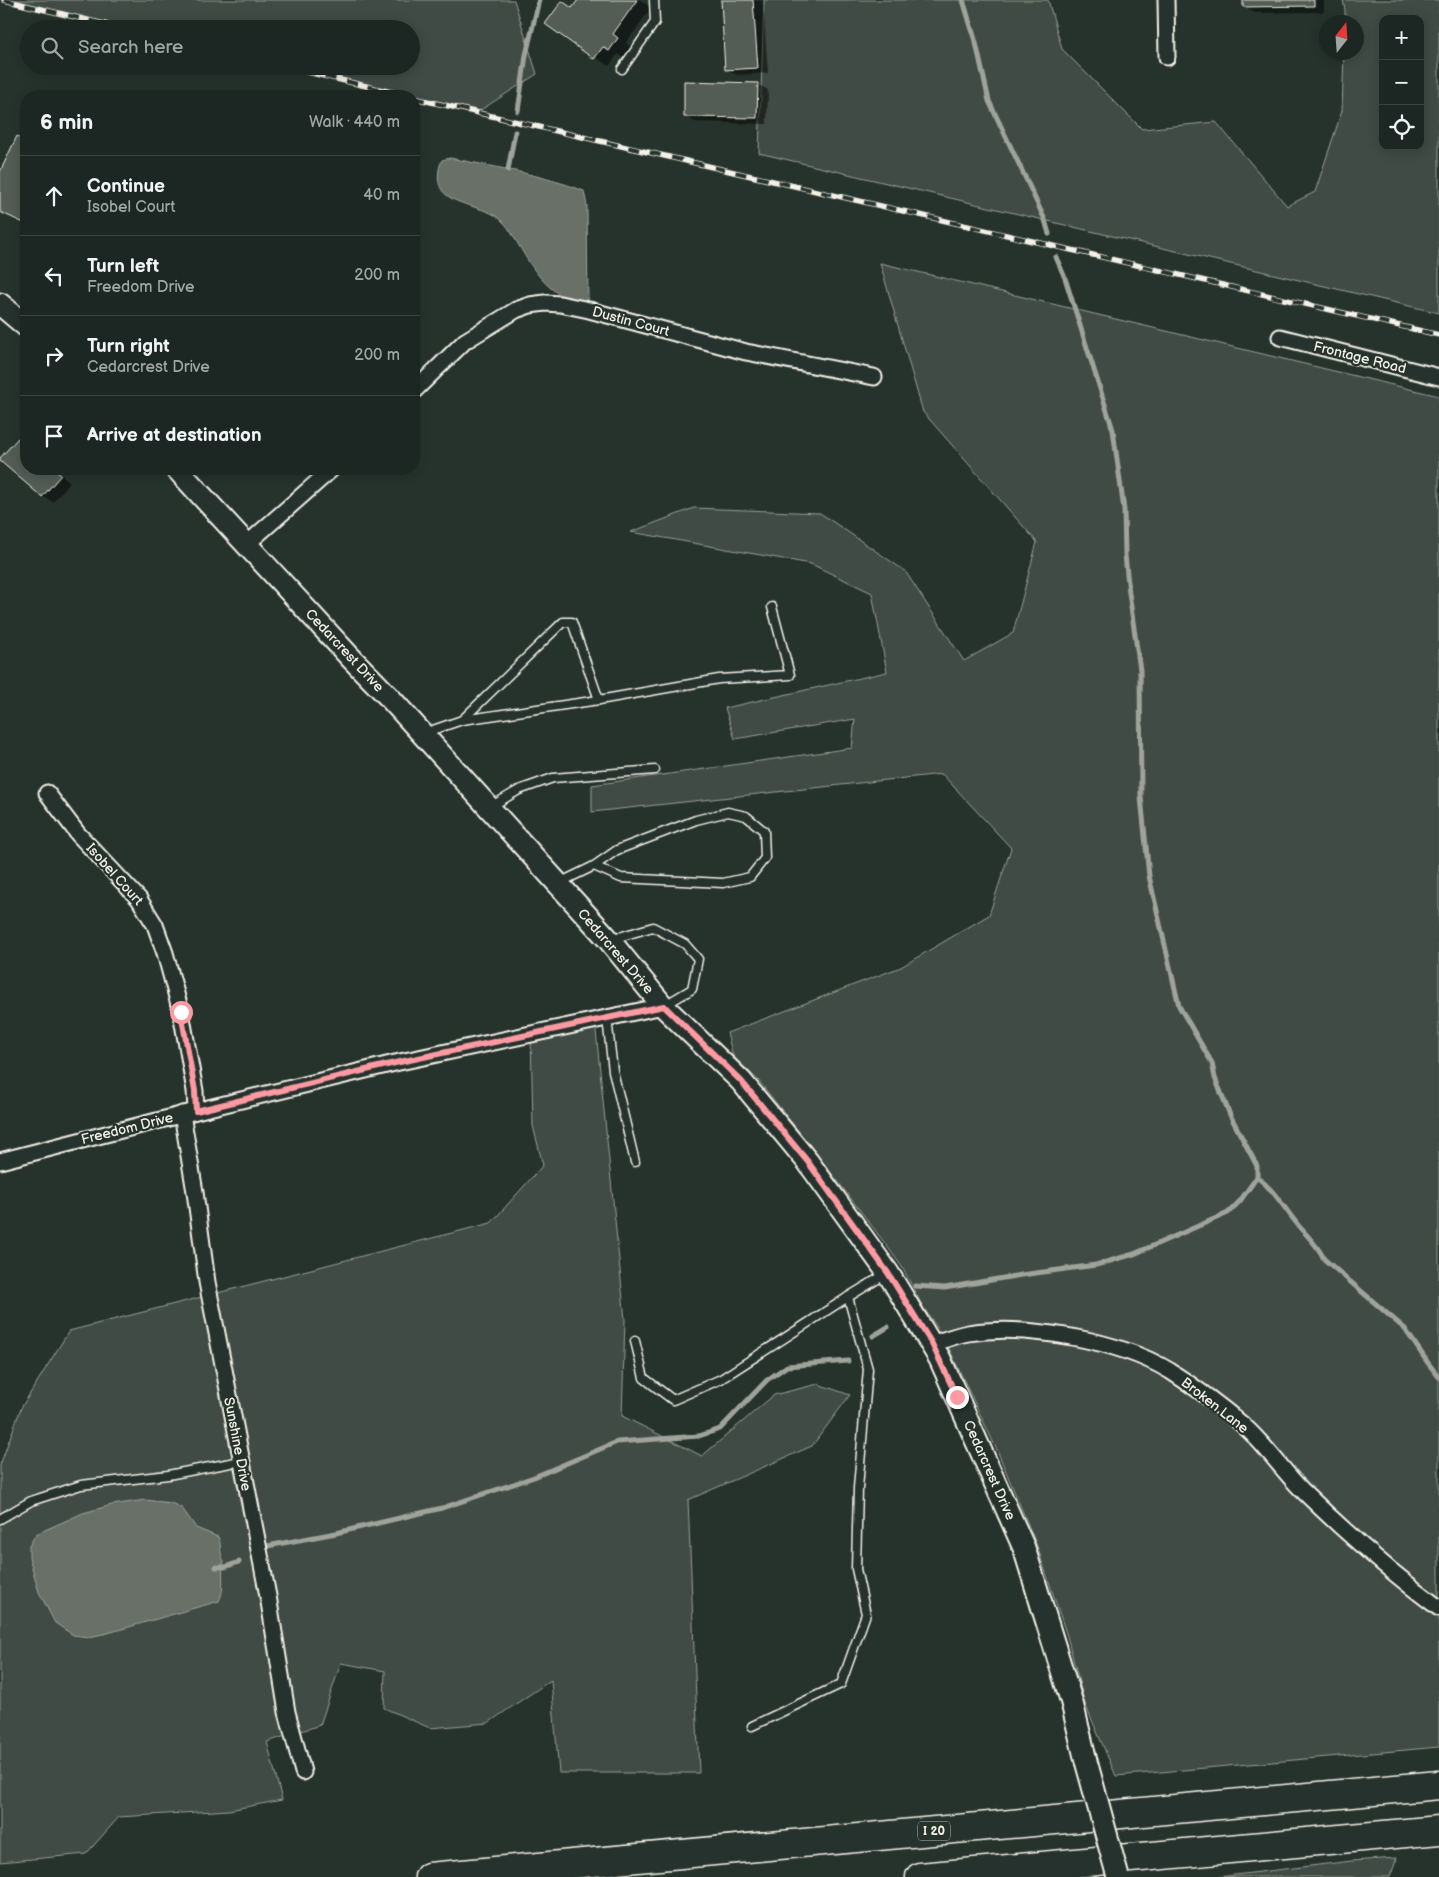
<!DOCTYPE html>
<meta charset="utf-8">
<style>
:root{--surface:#1c2622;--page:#252e2a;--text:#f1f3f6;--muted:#a0a5a5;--line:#3a4340}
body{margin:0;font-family:"Balsamiq Sans",sans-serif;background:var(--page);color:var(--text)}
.controls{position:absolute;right:15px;top:15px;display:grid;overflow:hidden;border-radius:10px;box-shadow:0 2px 12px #0003}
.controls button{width:45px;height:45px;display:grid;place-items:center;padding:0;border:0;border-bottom:1px solid var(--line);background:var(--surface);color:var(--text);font:25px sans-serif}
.compass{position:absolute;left:1319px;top:15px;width:45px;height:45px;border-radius:50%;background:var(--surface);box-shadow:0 2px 12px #0003;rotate:17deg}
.stop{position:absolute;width:15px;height:15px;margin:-11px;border:4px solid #ff9aa2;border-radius:50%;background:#fff}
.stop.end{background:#ff9aa2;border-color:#fff;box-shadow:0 1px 5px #0008}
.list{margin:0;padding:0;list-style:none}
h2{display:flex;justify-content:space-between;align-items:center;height:65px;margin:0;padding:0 20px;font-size:21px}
h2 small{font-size:16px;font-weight:400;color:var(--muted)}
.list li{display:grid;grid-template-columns:32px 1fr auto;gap:15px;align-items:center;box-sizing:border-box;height:80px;padding:0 20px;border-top:1px solid var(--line)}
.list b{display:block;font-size:19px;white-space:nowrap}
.list p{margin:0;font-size:16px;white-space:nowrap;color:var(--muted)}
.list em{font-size:16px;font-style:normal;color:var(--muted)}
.icon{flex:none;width:28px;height:28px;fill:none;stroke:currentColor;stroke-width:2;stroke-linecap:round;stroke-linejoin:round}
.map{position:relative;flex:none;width:1439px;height:1877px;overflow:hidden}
.search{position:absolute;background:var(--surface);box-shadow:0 2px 12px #0003;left:20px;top:20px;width:400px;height:55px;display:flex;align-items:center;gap:12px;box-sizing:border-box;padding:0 18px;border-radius:28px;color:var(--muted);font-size:19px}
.panel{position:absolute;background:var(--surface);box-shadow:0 2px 12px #0003;left:20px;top:90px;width:400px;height:385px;border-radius:20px}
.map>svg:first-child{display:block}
</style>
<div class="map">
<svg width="1439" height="1877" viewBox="0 0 1439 1877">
<rect width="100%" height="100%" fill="#26332d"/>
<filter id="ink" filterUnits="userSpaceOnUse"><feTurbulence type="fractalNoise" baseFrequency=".02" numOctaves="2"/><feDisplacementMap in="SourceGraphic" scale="10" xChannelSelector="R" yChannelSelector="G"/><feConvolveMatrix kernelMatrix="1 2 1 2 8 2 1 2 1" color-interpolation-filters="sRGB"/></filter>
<g filter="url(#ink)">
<g fill="#414b45" stroke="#9a9e96" fill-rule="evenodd">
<polygon points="4,0 514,0 537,74 476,113 414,98 414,96 282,66 411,66 411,29 125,29"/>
<path d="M764,0H1048L1062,49L1142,129L1216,122L1287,206L1315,192L1342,111L1344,53L1356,52V22H1345V10L1343,0H1439V313L759,153ZM1383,19H1420V146H1383Z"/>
<polygon points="880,263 1439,396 1439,1747 1116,1776 1085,1704 1067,1636 1037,1546 997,1450 943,1336 923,1307 902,1267 884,1242 823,1162 758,1080 733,1056 727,1033 901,967 989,915 1011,848 942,774 592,812 592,785 852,748 855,719 735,739 725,708 887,672 872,593 811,564 631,532 694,508 820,513 905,571 964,661 1013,633 1037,542 923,412"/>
<polygon points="595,1021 625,1320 622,1416 702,1456 774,1395 818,1384 850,1395 812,1446 688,1500 699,1773 559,1773 551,1680 488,1723 430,1728 384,1708 385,1671 341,1663 320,1725 267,1742 282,1800 229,1810 119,1817 86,1854 0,1862 0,1465 21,1408 69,1331 491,1223 543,1165 533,1126 531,1035"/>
<polygon points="1397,1858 1390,1877 1218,1877 1352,1861"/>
</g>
<g fill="#676f68" stroke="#9fa39b">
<path d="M450,158C494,167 541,174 584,191L587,206L588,305C551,298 536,275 518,244C513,235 508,226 500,219C486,206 452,206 442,190C436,181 438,169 442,160Z"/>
<path d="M145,1500L171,1503L182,1508L196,1528L218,1537C222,1545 219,1554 224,1561C220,1574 226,1588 219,1601L108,1633L89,1637L73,1635L55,1623L39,1592L29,1557V1546L36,1534L83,1513L112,1505Z"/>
</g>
<g fill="#0007">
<polygon points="579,0 640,0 651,8 626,43 631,47 623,58 618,54 609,66 547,24 563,2 573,8"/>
<polygon points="722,0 763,1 768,73 737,75 726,69"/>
<polygon points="1244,0 1324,0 1324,12 1255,13 1245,7"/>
<polygon points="757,84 768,90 767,124 695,122 685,116"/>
<polygon points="18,138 26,142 26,224 0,212 0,175"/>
<polygon points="18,440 26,445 26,469 55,469 70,482 53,502 42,496 1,460"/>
</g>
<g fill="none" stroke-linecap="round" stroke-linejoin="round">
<g stroke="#9fa39b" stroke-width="5">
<polyline points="963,0 976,43 989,101 1026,179 1045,220 1049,234"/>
<polyline points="518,111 526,55 539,0"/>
<polyline points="508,170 515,132"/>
<path d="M1257,1177C1275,1191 1284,1208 1298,1225C1308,1237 1318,1245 1324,1259L1405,1329L1428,1363L1439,1377"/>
<polyline points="915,1286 945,1288 1021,1275 1096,1265 1134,1254 1228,1213 1240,1201 1257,1177 1257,1166 1230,1115 1215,1078 1212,1063 1179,1006 1149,876 1141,797 1140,670 1129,593 1125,555 1124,510 1113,430 1065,278 1056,257"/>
<polyline points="873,1336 888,1327"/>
<polyline points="262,1547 336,1533 442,1508 534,1477 617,1442 699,1436 720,1429 767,1380 787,1366 848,1361"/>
<polyline points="216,1567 225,1567 239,1562"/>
</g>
</g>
<g fill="#525c55" stroke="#f4f1e8">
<polygon points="578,0 637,0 613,34 618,38 609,51 603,47 594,59 545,24 562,1 572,8"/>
<polygon points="721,0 753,0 758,68 725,70"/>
<polygon points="1243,0 1314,0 1314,6 1243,7"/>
<polygon points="684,81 758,83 757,118 684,117"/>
<polygon points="17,136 26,141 26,224 0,212 0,172"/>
<polygon points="18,438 26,446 26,469 53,469 61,475 42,497 0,461 0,458"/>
</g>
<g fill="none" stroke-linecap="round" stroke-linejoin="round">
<defs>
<g id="lane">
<polyline points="622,69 655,22 654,0"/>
<polyline points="462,720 599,700"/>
<polyline points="424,733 462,720 563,622 572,622 599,700 719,679 790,675 772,607"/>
<polyline points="490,807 519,790 553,778 655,770"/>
<polyline points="559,883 594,866 617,850 696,820 728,812 746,816 764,831 765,858 750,877 723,883 621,878 594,866"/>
<polyline points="612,939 653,927 685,944 698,959 692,989 665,1005"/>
<polyline points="607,1018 613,1071 635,1162"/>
<polyline points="635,1341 644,1378 673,1400 721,1379 848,1297 886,1274"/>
<polyline points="0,1519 31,1501 81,1485 168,1475 241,1461"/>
<polyline points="752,1726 841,1684 866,1614 856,1569 858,1488 868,1369 848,1297"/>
</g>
<g id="street">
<polyline points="1166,0 1167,57"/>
<polyline points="1280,337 1439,377"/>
<polyline points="414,391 465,341 516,310 530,305 545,303 560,304 589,310 746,352 874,377"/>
<polyline points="247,544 332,469"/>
<polyline points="47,793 78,834 139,899 155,925 165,953 181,1012 195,1091 196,1111"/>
<polyline points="182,1114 195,1192 207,1282 268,1596 287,1712 303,1772"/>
<polyline points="0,1161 196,1111 395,1063 663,1006"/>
<path d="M932,1344C944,1340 956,1335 968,1333C1026,1324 1119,1340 1170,1371C1195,1387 1221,1406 1243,1425C1265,1444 1281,1469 1302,1490C1345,1532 1390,1572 1439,1608"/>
</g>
<g id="secondary">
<polyline points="0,304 26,326"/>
<polyline points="177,469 351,658 388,696 609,940 663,1006 741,1081 808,1162 888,1273 940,1359 1024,1548 1072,1703 1086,1761"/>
</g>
<g id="highway">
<polyline points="429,1877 1439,1785"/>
<polyline points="920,1877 1439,1830"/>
</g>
</defs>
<use href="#lane" stroke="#f4f1e8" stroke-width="11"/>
<use href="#street" stroke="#f4f1e8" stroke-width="19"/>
<use href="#secondary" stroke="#f4f1e8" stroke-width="25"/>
<use href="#highway" stroke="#f4f1e8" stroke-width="31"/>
<use href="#lane" stroke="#26332d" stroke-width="8"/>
<use href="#street" stroke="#26332d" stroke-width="15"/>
<use href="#secondary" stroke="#26332d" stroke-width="21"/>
<use href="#highway" stroke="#26332d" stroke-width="28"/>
<defs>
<g id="rail">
<polyline points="4,0 125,29"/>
<polyline points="282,66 408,96"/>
<polyline points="414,98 1439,335"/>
</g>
</defs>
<use href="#rail" stroke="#f4f1e8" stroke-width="5.5"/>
<use href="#rail" stroke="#26332d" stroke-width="4" stroke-dasharray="11" stroke-linecap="butt"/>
<defs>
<polyline id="secondary-bridge" points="1086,1761 1118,1877"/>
</defs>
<use href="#secondary-bridge" stroke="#f4f1e8" stroke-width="25" stroke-linecap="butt"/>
<use href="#secondary-bridge" stroke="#26332d" stroke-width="21"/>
</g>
</g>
<g fill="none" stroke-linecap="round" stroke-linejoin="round" filter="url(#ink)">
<polyline stroke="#ff9aa2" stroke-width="6" points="181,1012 195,1091 196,1111 395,1063 664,1006 741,1081 808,1162 888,1273 932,1344 957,1397"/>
</g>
<g text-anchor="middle" stroke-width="4.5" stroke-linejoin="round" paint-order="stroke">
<rect fill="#26332d" stroke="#b6b8b0" stroke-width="1" x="918" y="1821.5" width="32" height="19" rx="4"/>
<g font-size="12" font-weight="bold" fill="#f4f1e8">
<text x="934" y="1835">I 20</text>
</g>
<g font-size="14" fill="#f4f1e8" stroke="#26332d">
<text transform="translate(631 321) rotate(15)" y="5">Dustin Court</text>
<text transform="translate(1360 357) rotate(14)" y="5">Frontage Road</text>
<text transform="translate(345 650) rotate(47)" y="5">Cedarcrest Drive</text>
<text transform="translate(115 874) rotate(48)" y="5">Isobel Court</text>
<text transform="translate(616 951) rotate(49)" y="5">Cedarcrest Drive</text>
<text transform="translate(127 1128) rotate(-14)" y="5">Freedom Drive</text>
<text transform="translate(1215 1405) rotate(38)" y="5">Broken Lane</text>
<text transform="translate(238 1444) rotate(79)" y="5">Sunshine Drive</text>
<text transform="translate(990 1470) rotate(66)" y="5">Cedarcrest Drive</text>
</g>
</g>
</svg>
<div class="controls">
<button>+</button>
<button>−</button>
<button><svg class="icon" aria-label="locate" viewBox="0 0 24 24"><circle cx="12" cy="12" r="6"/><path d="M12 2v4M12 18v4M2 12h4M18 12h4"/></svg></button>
</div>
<svg class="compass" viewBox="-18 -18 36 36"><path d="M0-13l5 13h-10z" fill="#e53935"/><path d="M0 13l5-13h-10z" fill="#a0a5a5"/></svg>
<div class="stop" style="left:181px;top:1012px"></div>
<div class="stop end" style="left:957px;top:1397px"></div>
<div class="search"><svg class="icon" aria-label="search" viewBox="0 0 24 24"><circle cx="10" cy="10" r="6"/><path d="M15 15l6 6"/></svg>Search here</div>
<section class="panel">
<h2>6 min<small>Walk · 440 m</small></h2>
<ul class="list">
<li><svg class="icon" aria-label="ahead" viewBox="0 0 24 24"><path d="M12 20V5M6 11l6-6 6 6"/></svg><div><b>Continue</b><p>Isobel Court</p></div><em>40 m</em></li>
<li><svg class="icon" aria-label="left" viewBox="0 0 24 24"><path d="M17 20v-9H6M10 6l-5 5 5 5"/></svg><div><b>Turn left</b><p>Freedom Drive</p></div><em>200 m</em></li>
<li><svg class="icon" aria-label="right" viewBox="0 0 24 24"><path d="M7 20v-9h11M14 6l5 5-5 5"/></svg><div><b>Turn right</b><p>Cedarcrest Drive</p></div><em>200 m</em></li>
<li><svg class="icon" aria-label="arrive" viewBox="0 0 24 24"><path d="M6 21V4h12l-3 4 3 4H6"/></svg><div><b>Arrive at destination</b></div></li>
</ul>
</section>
</div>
